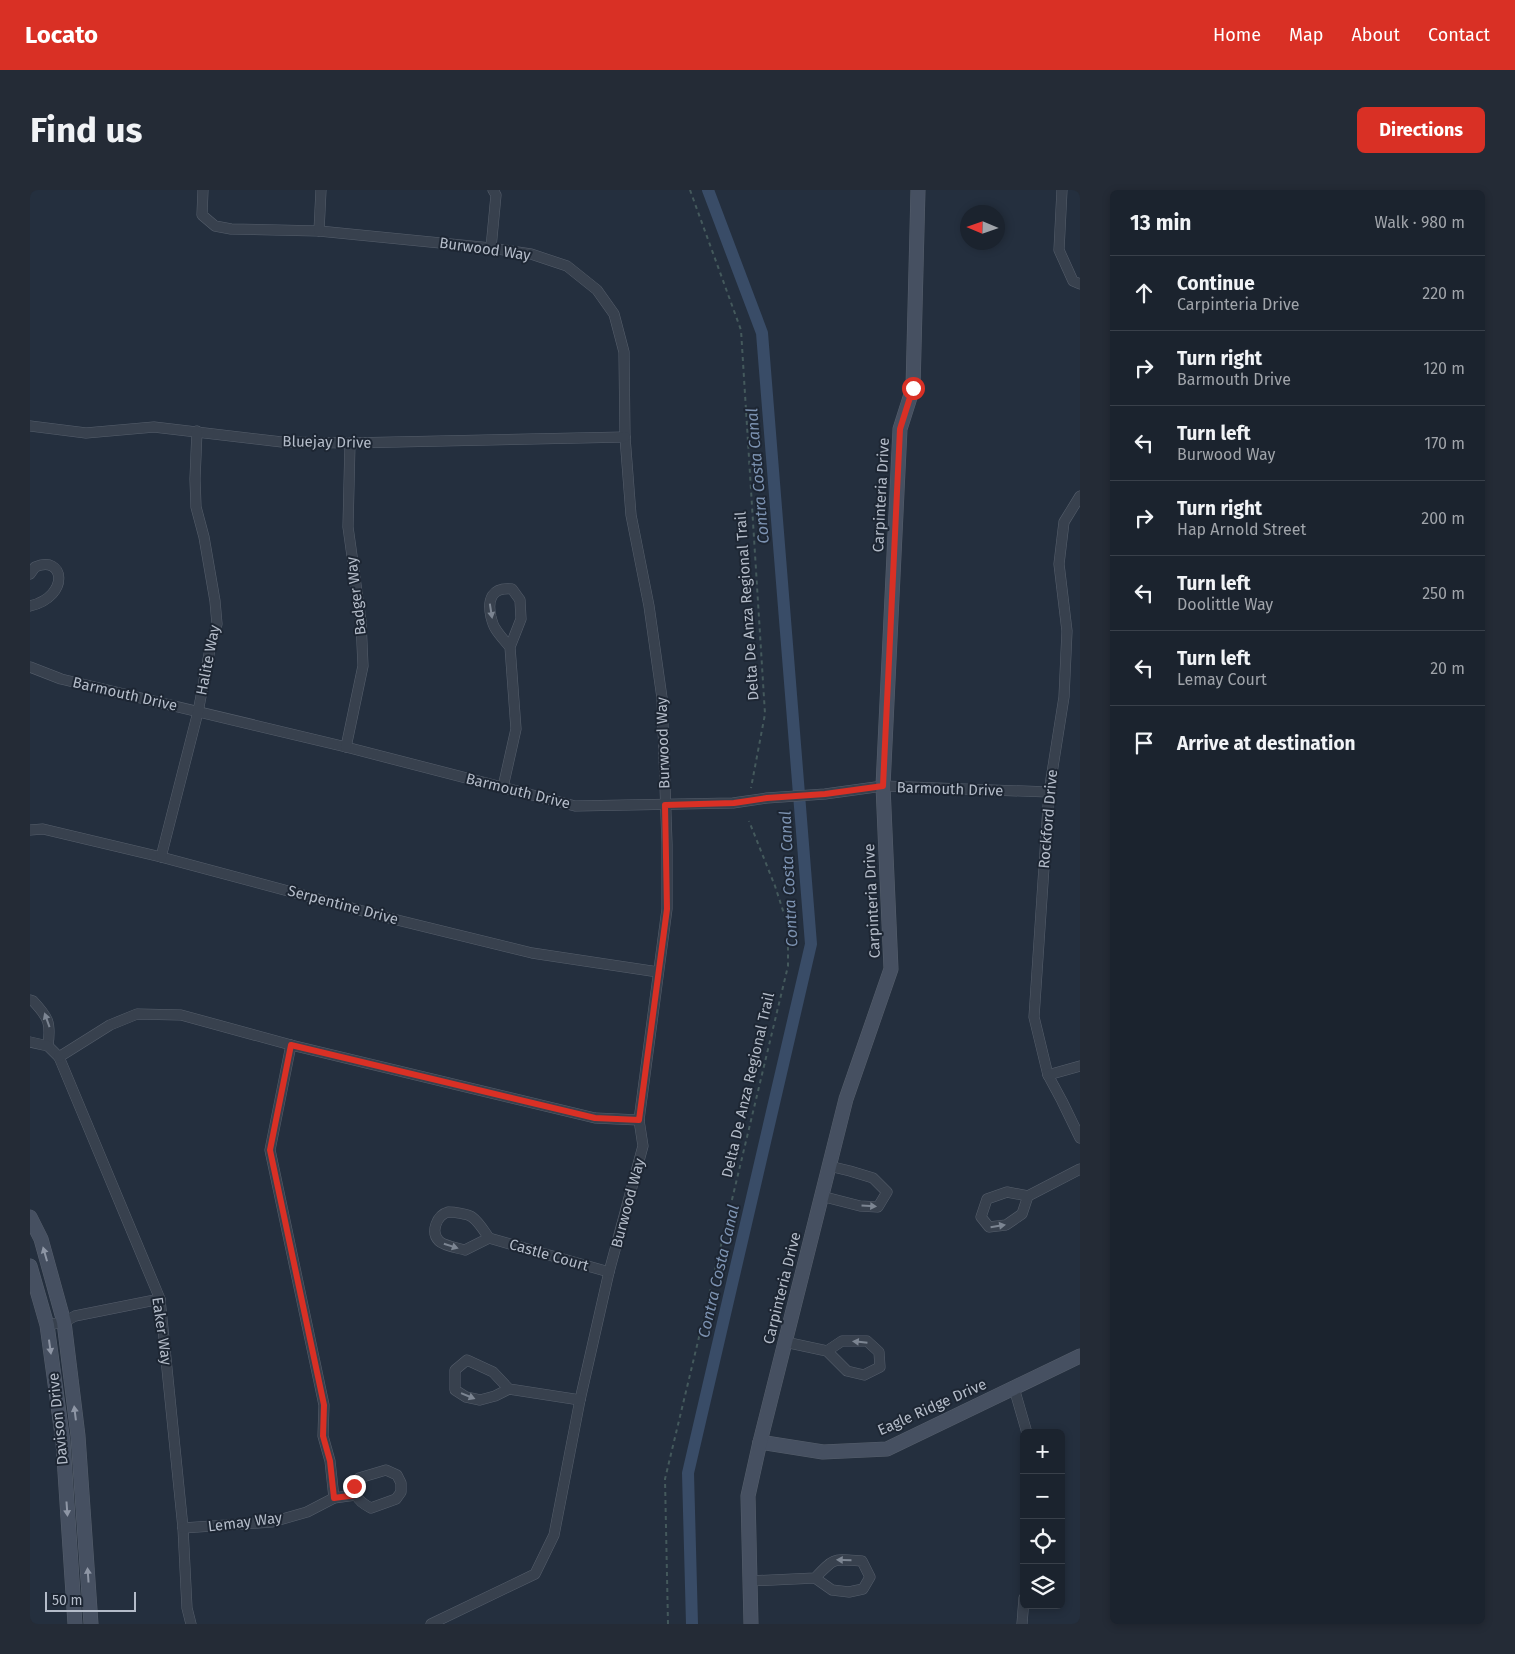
<!DOCTYPE html>
<meta charset="utf-8">
<style>
:root{--surface:#1b232e;--page:#242b36;--text:#f1f3f6;--muted:#a0a4aa;--line:#39404a;--accent:#d93025}
body{margin:0;font-family:"Fira Sans",sans-serif;background:var(--page);color:var(--text)}
.controls{position:absolute;right:15px;bottom:15px;display:grid;overflow:hidden;border-radius:8px;box-shadow:0 2px 8px #0003}
.controls button{width:45px;height:45px;display:grid;place-items:center;padding:0;border:0;border-bottom:1px solid var(--line);background:var(--surface);color:var(--text);font:25px sans-serif}
.compass{position:absolute;left:930px;top:15px;width:45px;height:45px;border-radius:50%;background:var(--surface);box-shadow:0 2px 8px #0003;rotate:272deg}
.scale{position:absolute;left:15px;bottom:12px;width:91px;box-sizing:border-box;padding-left:5px;border:2px solid #b4bcc9;border-top:0;font-size:14px;line-height:18px;white-space:nowrap;color:#b4bcc9;-webkit-text-stroke:4px #1d2633;paint-order:stroke}
.stop{position:absolute;width:15px;height:15px;margin:-11px;border:4px solid #d93025;border-radius:50%;background:#fff}
.stop.end{background:#d93025;border-color:#fff;box-shadow:0 1px 5px #0008}
.list{margin:0;padding:0;list-style:none}
h2{display:flex;justify-content:space-between;align-items:center;height:65px;margin:0;padding:0 20px;font-size:21px}
h2 small{font-size:16px;font-weight:400;color:var(--muted)}
.list li{display:grid;grid-template-columns:32px 1fr auto;gap:15px;align-items:center;box-sizing:border-box;height:75px;padding:0 20px;border-top:1px solid var(--line)}
.list b{display:block;font-size:19px;white-space:nowrap}
.list p{margin:0;font-size:16px;white-space:nowrap;color:var(--muted)}
.list em{font-size:16px;font-style:normal;color:var(--muted)}
.icon{flex:none;width:28px;height:28px;fill:none;stroke:currentColor;stroke-width:2;stroke-linecap:round;stroke-linejoin:round}
.map{position:relative;flex:none;width:1050px;height:1434px;overflow:hidden;border-radius:8px}
header{display:flex;align-items:center;gap:30px;box-sizing:border-box;height:70px;padding:0 25px;background:var(--accent);color:#fff}
header strong{font-size:24px}
nav{display:flex;gap:28px;margin-inline-start:auto;font-size:18px}
.intro{display:flex;align-items:center;justify-content:space-between;box-sizing:border-box;height:120px;padding:0 30px}
h1{margin:0;font-size:35px}
.button{padding:12px 22px;border-radius:8px;background:var(--accent);color:#fff;font-size:18px;font-weight:700}
main{display:flex;gap:30px;padding:0 30px}
aside{flex:1;background:var(--surface);border-radius:8px;box-shadow:0 2px 8px #0003}
.map>svg:first-child{display:block}
</style>
<header>
<strong>Locato</strong>
<nav><a>Home</a><a>Map</a><a>About</a><a>Contact</a></nav>
</header>
<div class="intro"><h1>Find us</h1><a class="button">Directions</a></div>
<main>
<div class="map">
<svg width="1050" height="1434" viewBox="0 0 1050 1434">
<rect width="100%" height="100%" fill="#242f3e"/>
<g fill="none" stroke-linecap="round" stroke-linejoin="round">
<polyline stroke="#394c67" stroke-width="12" points="662,1434 658,1283 781,754 732,143 678,0"/>
<defs>
<g id="street">
<polyline points="173,0 172,25 185,36 201,39 289,41 461,58 501,64 537,76 567,100 584,124 594,162 595,247 601,325 619,416 632,508 637,654 637,719 609,930 613,956 579,1082 550,1210 524,1345 505,1384 401,1434"/>
<polyline points="1032,0 1029,60 1043,91 1050,94"/>
<polyline points="289,41 291,0"/>
<polyline points="461,58 466,5 463,0"/>
<polyline points="0,236 56,243 124,237 252,252 320,253 595,247"/>
<polyline points="1050,306 1034,332 1029,374 1037,441 1034,507 1019,602 1004,827 1018,885 1032,911 1050,948"/>
<path d="M0,384L5,377C34,364 41,406 0,416"/>
<polyline points="0,477 31,489 316,557 545,616 703,613 737,608 795,604 853,596 1019,602"/>
<polyline points="316,557 333,476 331,431 318,337 320,253"/>
<path d="M473,597L486,539L480,457L491,429L490,410L482,399C462,397 457,409 461,427C462,431 463,435 465,438C469,445 475,451 480,457"/>
<polyline points="0,640 13,639 131,667 359,728 502,763 628,782"/>
<polyline points="131,667 168,522 180,459 187,434 185,411 174,347 166,317 165,289 167,241"/>
<path d="M0,810L3,811C19,828 21,833 18,856"/>
<polyline points="0,852 18,856 29,867 130,1109 153,1338 157,1418 161,1434"/>
<polyline points="261,855 240,960 294,1215 293,1246 300,1271 304,1308"/>
<polyline points="29,867 80,835 107,824 151,825 261,855 565,928 609,930"/>
<polyline points="1018,885 1050,876"/>
<polyline points="791,1006 830,1016 848,1017 857,1002 843,988 820,981 799,976"/>
<polyline points="998,1006 992,1024 976,1035 959,1037 951,1027 957,1009 977,1002 998,1006 1050,979"/>
<path d="M459,1048L435,1060C428,1058 414,1056 409,1051C400,1042 407,1025 418,1022C424,1022 438,1024 442,1027C449,1032 454,1041 459,1048L579,1082"/>
<polyline points="17,1135 34,1132 45,1126 130,1109"/>
<polyline points="755,1152 797,1161 817,1181 834,1185 850,1177 849,1162 837,1151 812,1151 797,1161"/>
<polyline points="984,1198 997,1243"/>
<polyline points="479,1199 463,1182 437,1170 425,1180 425,1200 436,1207 450,1210 465,1206 479,1199 550,1210"/>
<path d="M356,1280L367,1285L371,1293V1302L366,1309L341,1318C327,1311 321,1303 329,1288Z"/>
<polyline points="153,1338 242,1332 277,1322 304,1308 326,1305"/>
<path d="M719,1391L785,1388L802,1400L819,1402L833,1399L840,1387L832,1371C803,1369 805,1367 785,1388"/>
<polyline points="992,1434 994,1408"/>
</g>
<g id="secondary">
<polyline points="0,1027 11,1049 34,1132 48,1246 61,1434"/>
<polyline points="0,1076 17,1135 33,1252 45,1434"/>
<polyline points="730,1252 793,1262 857,1259 1050,1166"/>
<polyline points="721,1434 718,1306 730,1252 816,909 861,779 853,596 870,239 883,198 888,0"/>
</g>
</defs>
<use href="#street" stroke="#565f6c" stroke-width="11"/>
<use href="#secondary" stroke="#565f6c" stroke-width="15"/>
<g stroke="#44595c" stroke-width="2" stroke-dasharray="4 4" stroke-linecap="butt">
<polyline points="660,0 711,140 735,524 721,598"/>
<polyline points="638,1434 635,1289 758,776 758,736 745,696 719,631"/>
</g>
<use href="#street" stroke="#38414e" stroke-width="10"/>
<use href="#secondary" stroke="#465061" stroke-width="14"/>
</g>
<defs><path id="oneway-solid" d="M-6-.8H1V-3.2L6.5 0L1 3.2V.8H-6Z" transform="scale(1.25)"/></defs>
<g fill="#7c8592">
<use href="#oneway-solid" transform="translate(461 421) rotate(81)"/>
<use href="#oneway-solid" transform="translate(17 830) rotate(-110)"/>
<use href="#oneway-solid" transform="translate(839 1016) rotate(3)"/>
<use href="#oneway-solid" transform="translate(968 1036) rotate(-9)"/>
<use href="#oneway-solid" transform="translate(421 1056) rotate(18)"/>
<use href="#oneway-solid" transform="translate(830 1152) rotate(-174)"/>
<use href="#oneway-solid" transform="translate(438 1206) rotate(22)"/>
<use href="#oneway-solid" transform="translate(814 1370) rotate(-179)"/>
</g>
<g fill="#8e96a5">
<use href="#oneway-solid" transform="translate(15 1064) rotate(-106)"/>
<use href="#oneway-solid" transform="translate(20 1157) rotate(82)"/>
<use href="#oneway-solid" transform="translate(45 1223) rotate(-97)"/>
<use href="#oneway-solid" transform="translate(37 1319) rotate(86)"/>
<use href="#oneway-solid" transform="translate(58 1385) rotate(-94)"/>
</g>
<g fill="none" stroke-linecap="round" stroke-linejoin="round">
<polyline stroke="#d93025" stroke-width="6" points="324,1296 326,1305 304,1308 300,1271 293,1246 294,1215 240,960 261,855 565,928 609,930 637,719 635,615 704,613 737,608 795,604 853,596 870,239 883,198"/>
</g>
<g text-anchor="middle" stroke-width="4" stroke-linejoin="round" paint-order="stroke">
<g font-size="15" fill="#b4bcc9" stroke="#1d2633">
<text transform="translate(455 59) rotate(8)" y="5">Burwood Way</text>
<text transform="translate(297 252) rotate(1)" y="5">Bluejay Drive</text>
<text transform="translate(851 305) rotate(-87)" y="5">Carpinteria Drive</text>
<text transform="translate(326 406) rotate(-97)" y="5">Badger Way</text>
<text transform="translate(717 416) rotate(-94)" y="5">Delta De Anza Regional Trail</text>
<text transform="translate(178 470) rotate(-79)" y="5">Halite Way</text>
<text transform="translate(95 504) rotate(13)" y="5">Barmouth Drive</text>
<text transform="translate(633 553) rotate(-92)" y="5">Burwood Way</text>
<text transform="translate(920 599) rotate(2)" y="5">Barmouth Drive</text>
<text transform="translate(488 601) rotate(14)" y="5">Barmouth Drive</text>
<text transform="translate(1018 629) rotate(-85)" y="5">Rockford Drive</text>
<text transform="translate(842 711) rotate(-93)" y="5">Carpinteria Drive</text>
<text transform="translate(313 715) rotate(15)" y="5">Serpentine Drive</text>
<text transform="translate(718 895) rotate(-77)" y="5">Delta De Anza Regional Trail</text>
<text transform="translate(598 1013) rotate(-75)" y="5">Burwood Way</text>
<text transform="translate(519 1065) rotate(16)" y="5">Castle Court</text>
<text transform="translate(752 1098) rotate(-76)" y="5">Carpinteria Drive</text>
<text transform="translate(132 1141) rotate(82)" y="5">Eaker Way</text>
<text transform="translate(902 1217) rotate(-24)" y="5">Eagle Ridge Drive</text>
<text transform="translate(28 1229) rotate(-96)" y="5">Davison Drive</text>
<text transform="translate(215 1332) rotate(-7)" y="5">Lemay Way</text>
</g>
<g font-size="16" font-style="italic" fill="#7c92b1" stroke="#1d2633">
<text transform="translate(727 286) rotate(-95)" y="6">Contra Costa Canal</text>
<text transform="translate(758 689) rotate(-93)" y="6">Contra Costa Canal</text>
<text transform="translate(688 1081) rotate(-77)" y="6">Contra Costa Canal</text>
</g>
</g>
</svg>
<div class="controls">
<button>+</button>
<button>−</button>
<button><svg class="icon" aria-label="locate" viewBox="0 0 24 24"><circle cx="12" cy="12" r="6"/><path d="M12 2v4M12 18v4M2 12h4M18 12h4"/></svg></button>
<button><svg class="icon" aria-label="layers" viewBox="0 0 24 24"><path d="M12 4l9 5-9 5-9-5zM3 14l9 5 9-5"/></svg></button>
</div>
<svg class="compass" viewBox="-18 -18 36 36"><path d="M0-13l5 13h-10z" fill="#e53935"/><path d="M0 13l5-13h-10z" fill="#a0a4aa"/></svg>
<div class="scale">50 m</div>
<div class="stop" style="left:883px;top:198px"></div>
<div class="stop end" style="left:324px;top:1296px"></div>
</div>
<aside>
<h2>13 min<small>Walk · 980 m</small></h2>
<ul class="list">
<li><svg class="icon" aria-label="ahead" viewBox="0 0 24 24"><path d="M12 20V5M6 11l6-6 6 6"/></svg><div><b>Continue</b><p>Carpinteria Drive</p></div><em>220 m</em></li>
<li><svg class="icon" aria-label="right" viewBox="0 0 24 24"><path d="M7 20v-9h11M14 6l5 5-5 5"/></svg><div><b>Turn right</b><p>Barmouth Drive</p></div><em>120 m</em></li>
<li><svg class="icon" aria-label="left" viewBox="0 0 24 24"><path d="M17 20v-9H6M10 6l-5 5 5 5"/></svg><div><b>Turn left</b><p>Burwood Way</p></div><em>170 m</em></li>
<li><svg class="icon" aria-label="right" viewBox="0 0 24 24"><path d="M7 20v-9h11M14 6l5 5-5 5"/></svg><div><b>Turn right</b><p>Hap Arnold Street</p></div><em>200 m</em></li>
<li><svg class="icon" aria-label="left" viewBox="0 0 24 24"><path d="M17 20v-9H6M10 6l-5 5 5 5"/></svg><div><b>Turn left</b><p>Doolittle Way</p></div><em>250 m</em></li>
<li><svg class="icon" aria-label="left" viewBox="0 0 24 24"><path d="M17 20v-9H6M10 6l-5 5 5 5"/></svg><div><b>Turn left</b><p>Lemay Court</p></div><em>20 m</em></li>
<li><svg class="icon" aria-label="arrive" viewBox="0 0 24 24"><path d="M6 21V4h12l-3 4 3 4H6"/></svg><div><b>Arrive at destination</b></div></li>
</ul>
</aside>
</main>
